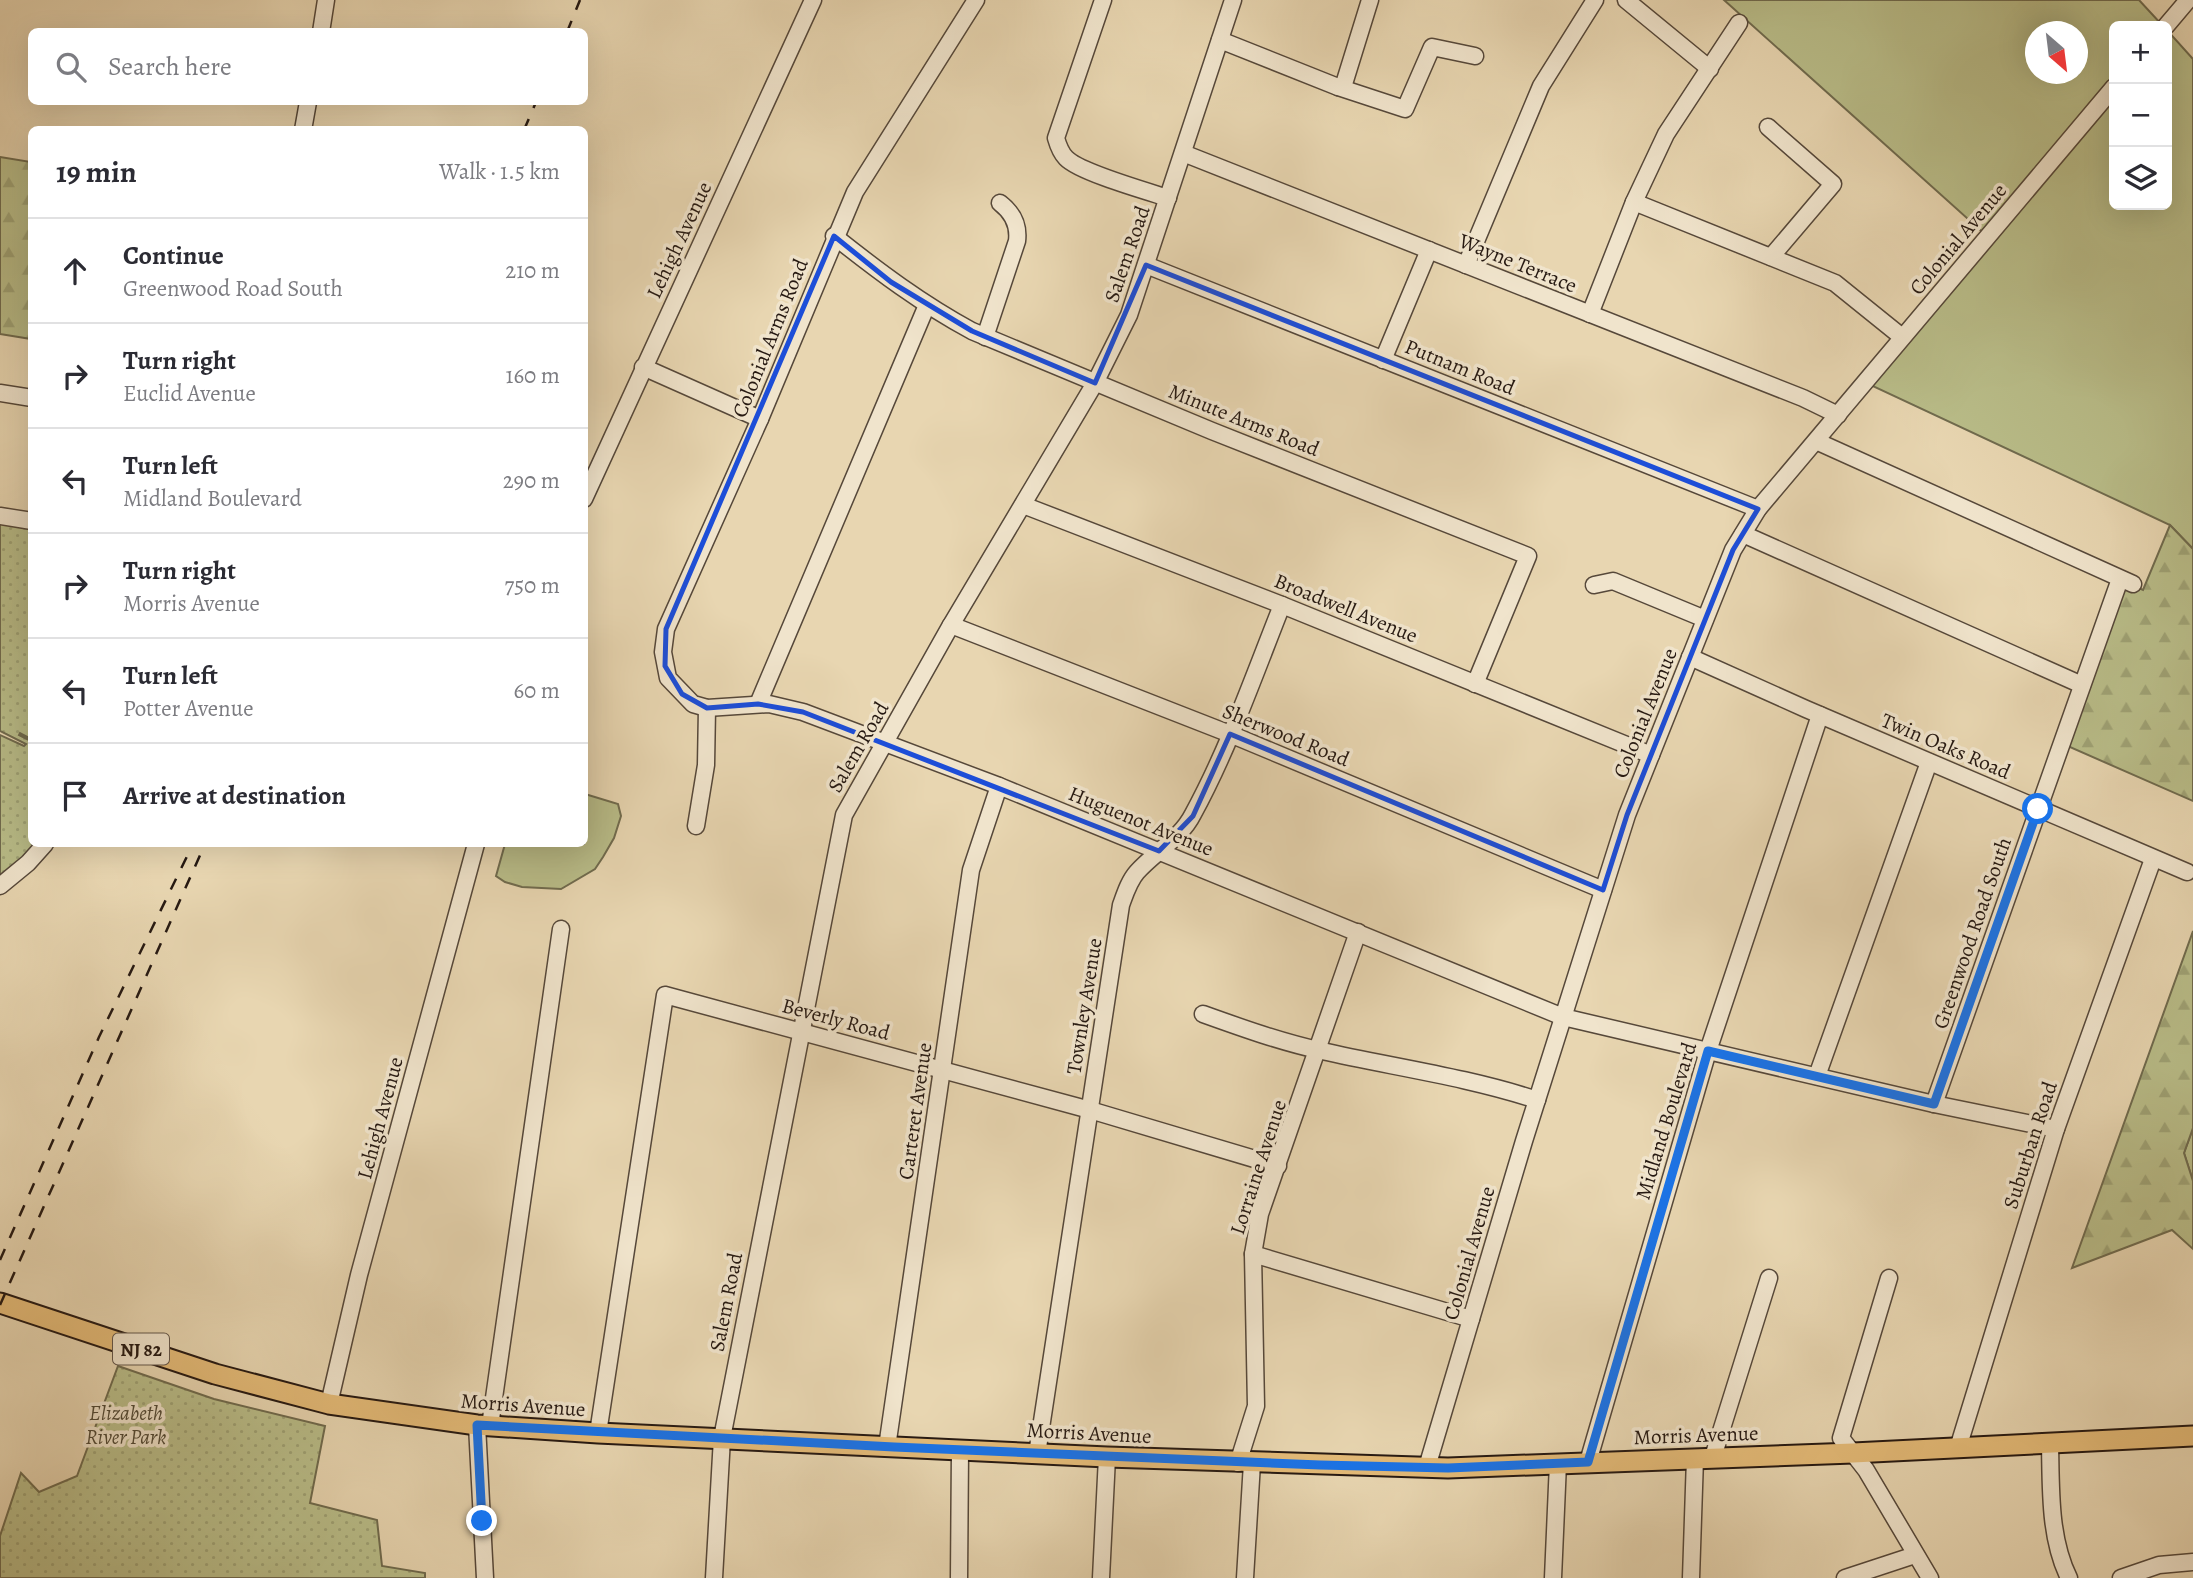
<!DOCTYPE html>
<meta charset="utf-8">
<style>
:root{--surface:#fff;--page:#f2f2f3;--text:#2b2b33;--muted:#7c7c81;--line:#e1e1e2}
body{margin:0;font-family:Alegreya,serif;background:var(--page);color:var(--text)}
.controls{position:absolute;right:21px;top:21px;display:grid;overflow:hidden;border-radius:10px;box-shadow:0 7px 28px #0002}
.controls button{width:63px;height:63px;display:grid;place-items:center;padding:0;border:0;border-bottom:2px solid var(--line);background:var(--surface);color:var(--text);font:35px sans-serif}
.compass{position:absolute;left:2025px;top:21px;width:63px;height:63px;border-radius:50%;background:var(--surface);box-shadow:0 7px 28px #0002;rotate:152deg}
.stop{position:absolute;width:21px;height:21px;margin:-16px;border:5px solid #1a73e8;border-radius:50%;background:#fff}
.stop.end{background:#1a73e8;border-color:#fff;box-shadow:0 2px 7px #0008}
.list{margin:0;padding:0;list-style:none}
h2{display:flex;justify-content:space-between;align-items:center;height:91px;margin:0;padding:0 28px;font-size:30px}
h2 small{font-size:23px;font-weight:400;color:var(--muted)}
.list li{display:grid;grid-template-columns:46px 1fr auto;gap:21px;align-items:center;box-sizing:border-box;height:105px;padding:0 28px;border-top:2px solid var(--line)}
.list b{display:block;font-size:26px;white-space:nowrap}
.list p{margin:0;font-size:23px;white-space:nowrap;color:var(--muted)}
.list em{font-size:23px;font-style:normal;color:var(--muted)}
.icon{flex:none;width:38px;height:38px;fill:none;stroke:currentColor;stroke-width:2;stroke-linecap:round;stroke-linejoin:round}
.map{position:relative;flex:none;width:2193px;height:1578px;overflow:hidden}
.search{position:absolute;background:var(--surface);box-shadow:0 7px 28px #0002;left:28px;top:28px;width:560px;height:77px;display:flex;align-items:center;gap:18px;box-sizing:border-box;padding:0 24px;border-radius:10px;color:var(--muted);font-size:26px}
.panel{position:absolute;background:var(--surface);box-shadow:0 7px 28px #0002;left:28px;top:126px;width:560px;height:721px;border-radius:10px}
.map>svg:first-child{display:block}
</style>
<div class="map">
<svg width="2193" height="1578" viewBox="0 0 2193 1578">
<defs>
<pattern id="forest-firs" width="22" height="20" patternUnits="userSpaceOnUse" patternTransform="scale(1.75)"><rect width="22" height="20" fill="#b9bd89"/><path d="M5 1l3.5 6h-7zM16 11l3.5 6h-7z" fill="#9fa275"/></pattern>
<pattern id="park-dots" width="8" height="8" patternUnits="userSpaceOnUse" patternTransform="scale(1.75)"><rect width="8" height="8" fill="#b9bd89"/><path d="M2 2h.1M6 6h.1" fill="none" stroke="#9fa275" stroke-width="1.8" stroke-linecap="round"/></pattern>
</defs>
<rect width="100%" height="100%" fill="#e8d6b1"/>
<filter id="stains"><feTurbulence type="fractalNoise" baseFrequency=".00286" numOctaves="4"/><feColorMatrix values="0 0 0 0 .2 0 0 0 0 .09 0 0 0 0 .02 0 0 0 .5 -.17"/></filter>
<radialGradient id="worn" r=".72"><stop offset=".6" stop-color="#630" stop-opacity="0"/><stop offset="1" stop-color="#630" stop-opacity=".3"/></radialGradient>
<g fill="#b9bd89" stroke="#706b4e" stroke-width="2" fill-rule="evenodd">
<path d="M1724,0H2139L2163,26H2114V205H2167V30L2193,59V549L2170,525L1864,382L1987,236ZM2036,32H2078V74H2036Z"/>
<polygon points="585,794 618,804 621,816 614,838 603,857 595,869 561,889 522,887 505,882 496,876 505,844 584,844"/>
<polygon points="2193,1128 2193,1181 2184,1153"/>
</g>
<g fill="url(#forest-firs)" stroke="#706b4e" stroke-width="2">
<polygon points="0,157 31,162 31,339 0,334"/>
<polygon points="2170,525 2193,549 2193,801 2063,744 2120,580 2143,590"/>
<polygon points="2193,931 2193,1128 2184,1153 2193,1181 2193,1249 2172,1230 2072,1268"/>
</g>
<g fill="url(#park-dots)" stroke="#706b4e" stroke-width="2">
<polygon points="0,516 31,521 31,739 20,733 19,735 31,741 32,844 45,844 0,886 0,735 24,746 26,744 0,731"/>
<polygon points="118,1366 214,1399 325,1426 310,1503 377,1520 382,1566 425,1573 425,1578 0,1578 0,1536 21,1473 39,1492 77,1476"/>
</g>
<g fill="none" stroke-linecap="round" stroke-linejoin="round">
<defs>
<g id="minor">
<polyline points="976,0 855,192 760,419 666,629 663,652 668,678 693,704 707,708 769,704 803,712 999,786 1563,1017 1934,1104 2056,1129"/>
<path d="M1103,0L1056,138C1058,145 1061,153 1066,158C1079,172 1146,191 1168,198"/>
<polyline points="1626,0 1710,69"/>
<polyline points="2166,26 2188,0"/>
<polyline points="321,32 326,0"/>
<polyline points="1220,40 1338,87 1405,109 1432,47 1475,56"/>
<polyline points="1338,87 1344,84 1370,0"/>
<polyline points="1768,127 1833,184 1771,257"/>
<polyline points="303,130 308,102"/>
<polyline points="1183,153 1803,398 1838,415"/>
<polyline points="1634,202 1835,283 1902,337"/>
<path d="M834,236C878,271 922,304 972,331L1212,431L1528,556L1475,684"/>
<polyline points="1146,265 1758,509"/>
<polyline points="1466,265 1541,86 1595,0"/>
<polyline points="1590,314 1634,202 1666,134 1739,23"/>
<path d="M985,337L1017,241C1019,225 1013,213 1000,203"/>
<polyline points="1383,360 1429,250"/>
<polyline points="643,367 760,419"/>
<polyline points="0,393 32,398"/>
<polyline points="1816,441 2133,584"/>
<polyline points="584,499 813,0"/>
<polyline points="1023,505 1282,605 1651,755"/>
<polyline points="0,516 32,521"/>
<polyline points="1743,534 2082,685"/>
<polyline points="1594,585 1613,581 1705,619"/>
<polyline points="951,625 1230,734 1603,890"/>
<polyline points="1690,657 1806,709 2187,872"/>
<polyline points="758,704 927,305"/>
<polyline points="696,826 706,765 707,708"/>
<polyline points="0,886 28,863 45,844"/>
<path d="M1203,1014C1242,1028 1281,1042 1322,1051C1393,1067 1467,1077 1537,1100"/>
<polyline points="1817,1076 1929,762"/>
<polyline points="1934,1104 2120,579"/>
<polyline points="1253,1254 1471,1319"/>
<polyline points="1889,1278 1841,1438 1866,1470 1930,1578"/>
<polyline points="329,1404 359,1275 476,844"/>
<polyline points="477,1425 485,1578"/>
<polyline points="490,1426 561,929"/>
<polyline points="598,1433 665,995 1090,1110 1278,1166"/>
<path d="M2050,1444C2051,1488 2049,1538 2069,1578"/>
<polyline points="887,1447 971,870 999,786"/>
<polyline points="1958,1448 2056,1129 2153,859"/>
<path d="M1037,1454L1121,905C1125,894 1129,881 1137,872C1155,852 1181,838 1193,814C1228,750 1255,673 1282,605"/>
<polyline points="1713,1457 1769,1278"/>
<polyline points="1588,1462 1708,1051 1820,715"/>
<polyline points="1238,1463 1256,1406 1253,1254 1260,1214 1358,932"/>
<polyline points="1427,1467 1524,1141 1627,815 1733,550 1758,509 2114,87"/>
<polyline points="714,1578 722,1438 844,815 951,625 1095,383 1129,315 1233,0"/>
<polyline points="959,1578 960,1450"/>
<polyline points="1101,1578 1107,1457"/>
<polyline points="1245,1578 1252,1463"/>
<polyline points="1553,1578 1558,1463"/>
<polyline points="1691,1578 1695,1458"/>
<polyline points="1845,1578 1915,1555"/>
<polyline points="2121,1578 2159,1565 2193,1562"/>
</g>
<polyline id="major" points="0,1303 215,1374 329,1404 477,1425 598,1433 1107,1457 1448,1468 1853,1453 2193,1436"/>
</defs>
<use href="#minor" stroke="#56483a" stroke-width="19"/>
<use href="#major" stroke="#261912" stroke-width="23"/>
<use href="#minor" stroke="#f0e4cc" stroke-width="16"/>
<use href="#major" stroke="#e4bb78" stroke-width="19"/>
<g stroke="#261912" stroke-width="2.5" stroke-dasharray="12 12" stroke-linecap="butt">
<polyline points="567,32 580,0"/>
<polyline points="524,130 536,102"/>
<polyline points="0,1260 99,1037 193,844"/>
<polyline points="0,1305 205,844"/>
</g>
</g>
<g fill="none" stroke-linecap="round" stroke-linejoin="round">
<polyline stroke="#1a73e8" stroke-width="9" points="482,1521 477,1425 894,1447 1320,1465 1448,1468 1588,1462 1708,1051 1934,1104 2038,809"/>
</g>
<path fill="none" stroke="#1d4ed8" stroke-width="5" stroke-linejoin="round" d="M834,236L891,282L972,331L1095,383L1146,265L1758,509L1733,550L1627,815L1603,890L1230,734L1193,816L1159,851L803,712L758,704L707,708L682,694L665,666L666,629Z"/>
<g text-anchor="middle" stroke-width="7" stroke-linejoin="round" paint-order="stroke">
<rect fill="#f0e4cc" stroke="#63564a" stroke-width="2" x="113" y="1333.5" width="56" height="31" rx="5"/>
<g font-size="19" font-weight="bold" fill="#261912">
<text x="141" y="1356">NJ 82</text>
</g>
<g font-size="21" fill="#261912" stroke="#f0e4cc">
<text transform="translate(1958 239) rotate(-50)" y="7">Colonial Avenue</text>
<text transform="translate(679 240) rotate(-65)" y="7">Lehigh Avenue</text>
<text transform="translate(1127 254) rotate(-71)" y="7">Salem Road</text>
<text transform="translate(1518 263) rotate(22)" y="7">Wayne Terrace</text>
<text transform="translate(770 338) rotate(-68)" y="7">Colonial Arms Road</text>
<text transform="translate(1460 367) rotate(22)" y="7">Putnam Road</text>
<text transform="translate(1244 420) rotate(22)" y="7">Minute Arms Road</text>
<text transform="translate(1346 608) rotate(22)" y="7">Broadwell Avenue</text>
<text transform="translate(1645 713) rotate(-68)" y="7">Colonial Avenue</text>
<text transform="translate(1286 735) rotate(22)" y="7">Sherwood Road</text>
<text transform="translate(1946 746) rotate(23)" y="7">Twin Oaks Road</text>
<text transform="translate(858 747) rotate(-60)" y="7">Salem Road</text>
<text transform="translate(1141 821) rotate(22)" y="7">Huguenot Avenue</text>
<text transform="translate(1972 933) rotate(-71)" y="7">Greenwood Road South</text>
<text transform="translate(1084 1006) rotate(-81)" y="7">Townley Avenue</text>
<text transform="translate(836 1019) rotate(15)" y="7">Beverly Road</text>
<text transform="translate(915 1111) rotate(-82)" y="7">Carteret Avenue</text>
<text transform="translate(380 1118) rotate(-75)" y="7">Lehigh Avenue</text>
<text transform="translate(1666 1121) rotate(-73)" y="7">Midland Boulevard</text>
<text transform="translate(2030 1145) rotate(-72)" y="7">Suburban Road</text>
<text transform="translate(1258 1167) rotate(-72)" y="7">Lorraine Avenue</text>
<text transform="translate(1469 1253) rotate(-74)" y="7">Colonial Avenue</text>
<text transform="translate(726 1302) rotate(-79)" y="7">Salem Road</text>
<text transform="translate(523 1405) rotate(4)" y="7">Morris Avenue</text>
<text transform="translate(1089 1433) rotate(3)" y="7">Morris Avenue</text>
<text transform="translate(1696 1435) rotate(-2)" y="7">Morris Avenue</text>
</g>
<g font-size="21" font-style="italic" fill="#524a36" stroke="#f0e4cc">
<text x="126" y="1420">Elizabeth<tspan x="126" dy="24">River Park</tspan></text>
</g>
</g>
<rect width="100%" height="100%" filter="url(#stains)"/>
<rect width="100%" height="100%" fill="url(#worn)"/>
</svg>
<div class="controls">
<button>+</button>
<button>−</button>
<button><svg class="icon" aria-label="layers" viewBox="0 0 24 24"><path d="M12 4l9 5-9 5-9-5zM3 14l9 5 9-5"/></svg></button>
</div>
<svg class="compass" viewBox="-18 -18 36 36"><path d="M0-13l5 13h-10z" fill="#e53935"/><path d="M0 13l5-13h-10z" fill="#7c7c81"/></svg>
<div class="stop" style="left:2038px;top:809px"></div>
<div class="stop end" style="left:482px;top:1521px"></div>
<div class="search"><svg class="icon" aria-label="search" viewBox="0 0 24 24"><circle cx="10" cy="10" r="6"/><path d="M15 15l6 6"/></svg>Search here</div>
<section class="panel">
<h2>19 min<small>Walk · 1.5 km</small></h2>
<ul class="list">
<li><svg class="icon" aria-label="ahead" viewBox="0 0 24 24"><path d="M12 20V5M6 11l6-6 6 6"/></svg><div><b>Continue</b><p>Greenwood Road South</p></div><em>210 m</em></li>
<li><svg class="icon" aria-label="right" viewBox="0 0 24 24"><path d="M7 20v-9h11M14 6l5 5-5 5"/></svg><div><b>Turn right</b><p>Euclid Avenue</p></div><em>160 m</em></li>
<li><svg class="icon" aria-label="left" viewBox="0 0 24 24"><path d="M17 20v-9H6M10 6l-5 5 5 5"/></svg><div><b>Turn left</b><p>Midland Boulevard</p></div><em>290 m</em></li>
<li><svg class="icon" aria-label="right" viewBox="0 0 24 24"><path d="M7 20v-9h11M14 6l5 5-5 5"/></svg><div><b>Turn right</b><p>Morris Avenue</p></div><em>750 m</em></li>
<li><svg class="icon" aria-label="left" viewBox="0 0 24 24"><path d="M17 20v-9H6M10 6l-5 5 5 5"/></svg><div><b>Turn left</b><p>Potter Avenue</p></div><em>60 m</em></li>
<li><svg class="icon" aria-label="arrive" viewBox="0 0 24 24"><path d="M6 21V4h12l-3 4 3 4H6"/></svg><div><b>Arrive at destination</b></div></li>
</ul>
</section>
</div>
